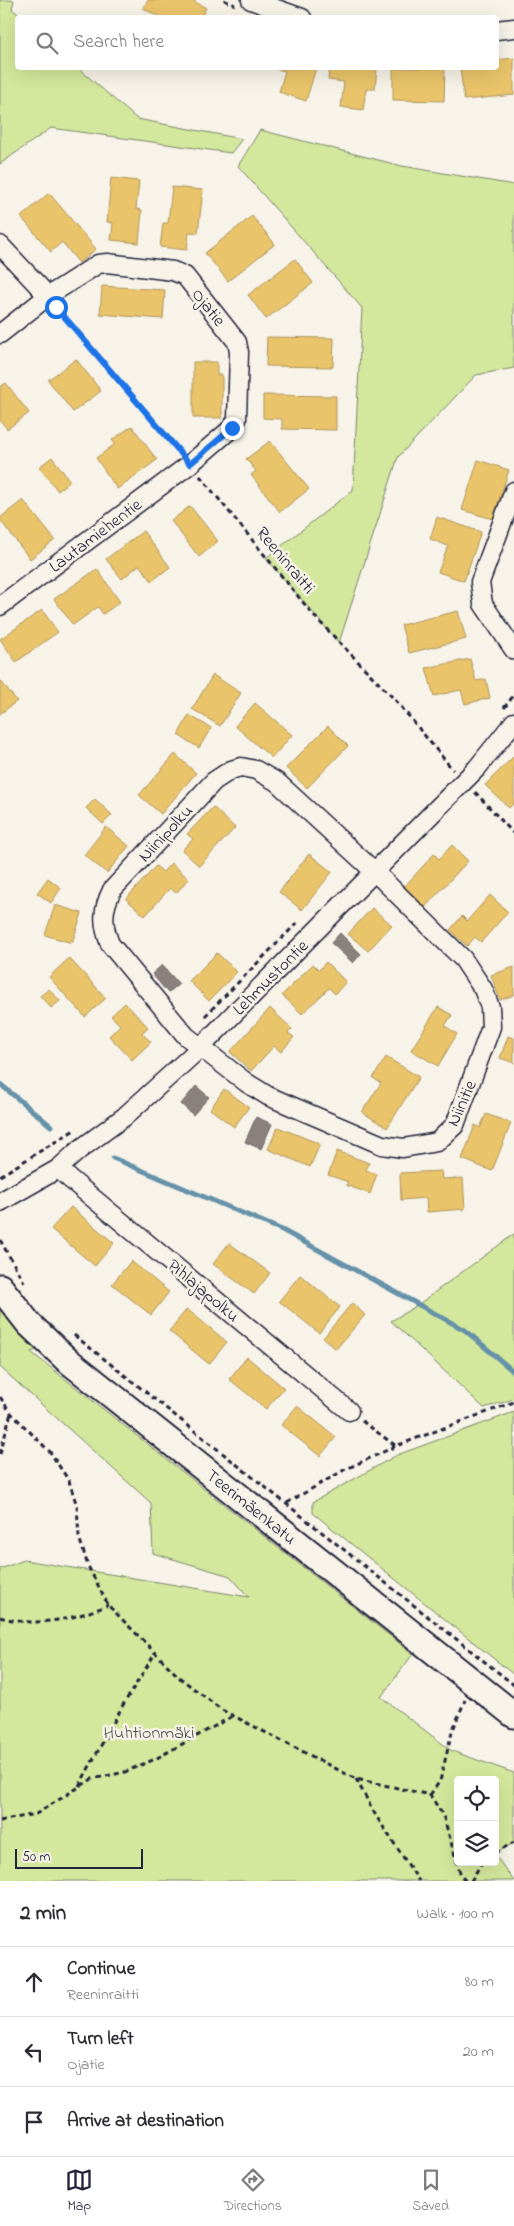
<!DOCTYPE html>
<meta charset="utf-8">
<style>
:root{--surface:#fff;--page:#f2f2f3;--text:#2b2b33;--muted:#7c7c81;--line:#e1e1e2;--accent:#22223b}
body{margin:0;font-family:"Indie Flower",sans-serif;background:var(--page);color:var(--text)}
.controls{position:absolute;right:15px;bottom:15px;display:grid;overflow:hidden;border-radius:5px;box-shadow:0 5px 20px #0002}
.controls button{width:45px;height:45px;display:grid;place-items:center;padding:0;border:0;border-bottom:1px solid var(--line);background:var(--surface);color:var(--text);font:25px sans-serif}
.scale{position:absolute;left:15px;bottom:12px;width:128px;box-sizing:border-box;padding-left:5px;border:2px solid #22223b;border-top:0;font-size:14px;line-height:18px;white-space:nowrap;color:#22223b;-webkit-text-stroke:4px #f7f3e8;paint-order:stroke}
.stop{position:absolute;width:15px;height:15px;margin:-11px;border:4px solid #1a73e8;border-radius:50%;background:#fff}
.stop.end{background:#1a73e8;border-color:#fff;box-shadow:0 1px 5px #0008}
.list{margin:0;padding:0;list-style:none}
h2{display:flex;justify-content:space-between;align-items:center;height:65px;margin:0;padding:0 20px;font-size:21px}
h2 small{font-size:16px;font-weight:400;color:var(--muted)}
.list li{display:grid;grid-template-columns:32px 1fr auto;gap:15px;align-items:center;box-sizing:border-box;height:70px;padding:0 20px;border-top:1px solid var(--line)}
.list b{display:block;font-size:19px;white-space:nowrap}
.list p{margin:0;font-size:16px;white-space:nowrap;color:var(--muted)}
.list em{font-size:16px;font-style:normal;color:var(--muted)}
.icon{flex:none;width:28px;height:28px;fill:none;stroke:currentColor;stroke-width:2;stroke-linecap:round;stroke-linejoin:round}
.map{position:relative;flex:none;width:514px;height:1881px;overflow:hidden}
.search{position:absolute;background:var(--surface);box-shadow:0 5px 20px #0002;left:15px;right:15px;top:15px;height:55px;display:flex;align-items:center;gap:12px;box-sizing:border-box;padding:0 18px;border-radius:5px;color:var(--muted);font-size:19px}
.sheet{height:275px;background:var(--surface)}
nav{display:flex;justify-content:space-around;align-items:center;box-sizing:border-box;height:70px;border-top:1px solid var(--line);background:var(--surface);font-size:14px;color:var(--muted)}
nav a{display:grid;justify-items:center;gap:2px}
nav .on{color:var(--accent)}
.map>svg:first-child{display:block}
</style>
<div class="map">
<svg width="514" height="1881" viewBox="0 0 514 1881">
<rect width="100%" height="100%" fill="#f7f3e8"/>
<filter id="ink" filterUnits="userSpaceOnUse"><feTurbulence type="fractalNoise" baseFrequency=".02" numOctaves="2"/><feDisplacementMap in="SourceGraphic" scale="10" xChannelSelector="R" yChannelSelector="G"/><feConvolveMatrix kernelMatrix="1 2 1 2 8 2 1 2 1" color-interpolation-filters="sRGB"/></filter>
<g filter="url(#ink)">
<g fill="#d3e89c" stroke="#7a856c">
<polygon points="0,0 14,0 12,9 22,17 18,18 18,68 78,68 137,119 242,139 231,153 51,128 0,164"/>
<polygon points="260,130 402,166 514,185 514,368 476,375 398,457 339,643 266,558 353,490 362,308 238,166"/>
<polygon points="514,1234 514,1399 484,1408 391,1321 416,1306"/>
<polygon points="0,1297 39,1349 31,1352 413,1654 381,1697 452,1751 514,1773 514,1843 495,1853 495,1780 458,1780 458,1862 495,1862 495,1855 514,1881 0,1881 0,1569 24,1560 249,1597 230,1576 153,1553 151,1503 0,1367"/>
<polygon points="514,1412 514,1675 313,1513 313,1502 397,1455"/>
</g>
<g fill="#e9c46a" stroke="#ad935c">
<polygon points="148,0 192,0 206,8 201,18 160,18 143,8"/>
<polygon points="514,58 514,95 464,100 460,68 496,68 496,60"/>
<polygon points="272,68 316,68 306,101 279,92 285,71"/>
<polygon points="329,68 377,68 375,89 366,89 363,110 341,107 344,82 328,80"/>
<polygon points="393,68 445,68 444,101 393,100"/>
<polygon points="111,178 139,181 136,209 142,210 139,243 111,240 113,223 107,222"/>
<polygon points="172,187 203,190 198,233 189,232 187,250 160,247 163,223 168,223"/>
<polygon points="49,193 96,249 79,263 62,242 51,252 21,217"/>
<polygon points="252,216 275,244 228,281 205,253"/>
<polygon points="295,259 313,283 266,319 248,295"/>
<polygon points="102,286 165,290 163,319 100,314"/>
<polygon points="267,337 334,338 333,367 266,366"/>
<polygon points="76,359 101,391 73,412 48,380"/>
<polygon points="193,362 217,362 217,375 222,375 222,418 193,418"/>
<polygon points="6,383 29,413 7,429 0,420 0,387"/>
<polygon points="263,395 336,396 336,430 282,429 282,419 263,418"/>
<polygon points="132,426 157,460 117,489 96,458 115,444 112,440"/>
<polygon points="270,441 309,489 280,512 251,475 256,471 246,459"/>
<polygon points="52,457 70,481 58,491 39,467"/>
<polygon points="478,460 509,470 493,519 462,510"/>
<polygon points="23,500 55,540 30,559 0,520 0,518"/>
<polygon points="190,506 218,541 199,557 171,521"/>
<polygon points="437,517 481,532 464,581 438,572 448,546 430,539"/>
<polygon points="143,531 170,567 152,581 139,565 122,579 106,559"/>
<polygon points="97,569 120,602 103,614 98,607 73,625 54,599"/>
<polygon points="42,610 58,632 16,662 0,639"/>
<polygon points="458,611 466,639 409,653 401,625"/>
<polygon points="470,659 476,681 486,679 490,698 465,704 461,690 434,696 426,668"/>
<polygon points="213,675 241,693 220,726 192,709"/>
<polygon points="0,680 17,701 0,714"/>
<polygon points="255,703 292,735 272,758 235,726"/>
<polygon points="189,715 211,728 199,748 178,735"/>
<polygon points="328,726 348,746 307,788 286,768"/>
<polygon points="175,754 196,773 161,814 139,795"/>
<polygon points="514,756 514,803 509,808 485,785"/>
<polygon points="95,799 112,815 103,824 86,808"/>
<polygon points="213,807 235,828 199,866 182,850 193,839 187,834"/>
<polygon points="106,827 129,846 107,873 84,855"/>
<polygon points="452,845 468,861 425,907 404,887 434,854 439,859"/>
<polygon points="309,854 332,872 302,910 279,892"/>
<polygon points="171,863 189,879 176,893 170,888 145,916 126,899 156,866 163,872"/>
<polygon points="48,878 61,888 51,903 37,893"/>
<polygon points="490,895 508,912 481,942 475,937 467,946 450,930 462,916 467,921"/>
<polygon points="55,905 82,913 72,943 45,935"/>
<polygon points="372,908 392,925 368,951 348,934"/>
<polygon points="217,953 237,972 209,1001 189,981"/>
<polygon points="69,958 106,998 85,1017 49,977"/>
<polygon points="326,962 346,982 335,994 329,988 302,1014 282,995 313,964 319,970"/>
<polygon points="514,967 514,995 500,1000 491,975"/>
<polygon points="49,989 60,1001 51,1008 40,996"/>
<polygon points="125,1003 148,1027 142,1033 151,1042 132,1060 109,1036 120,1025 111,1016"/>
<polygon points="438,1007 452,1015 445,1026 457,1034 438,1066 411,1050"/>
<polygon points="270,1008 292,1029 288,1033 294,1037 281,1052 274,1046 251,1071 230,1052"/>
<polygon points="508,1036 514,1038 514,1063 500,1058"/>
<polygon points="386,1057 419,1077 387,1128 362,1112 381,1083 373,1078"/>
<polygon points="224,1089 249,1107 234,1127 210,1109"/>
<polygon points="486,1114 511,1123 492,1171 462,1159 475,1125 480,1128"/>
<polygon points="278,1127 320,1144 310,1167 268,1149"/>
<polygon points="337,1151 369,1163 366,1170 377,1174 370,1194 346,1185 348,1182 328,1175"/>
<polygon points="441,1171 442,1179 463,1178 465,1209 427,1212 426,1198 401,1200 400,1173"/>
<polygon points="71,1207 114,1243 95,1266 51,1229"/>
<polygon points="229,1243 270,1273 254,1294 213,1264"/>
<polygon points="131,1261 169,1292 151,1315 112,1284"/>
<polygon points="300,1275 340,1307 319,1333 279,1301"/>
<polygon points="352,1303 365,1315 336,1349 323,1338"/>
<polygon points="187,1309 227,1342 209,1364 169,1331"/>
<polygon points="247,1357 284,1388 266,1409 229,1379"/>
<polygon points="297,1406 336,1437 320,1456 281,1425"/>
</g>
<g fill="#8a817c" stroke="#6b6468">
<polygon points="340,933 361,954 353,963 331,943"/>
<polygon points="162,965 179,984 168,993 152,974"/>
<polygon points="196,1086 209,1097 193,1115 181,1104"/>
<polygon points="256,1117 272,1124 261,1149 245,1142"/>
</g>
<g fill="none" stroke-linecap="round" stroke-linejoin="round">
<g stroke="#6591a9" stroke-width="5">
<polyline points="0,1084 51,1126"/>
<polyline points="113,1158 282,1230 465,1330 514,1372"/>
</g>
<defs>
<g id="street">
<polyline points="251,0 302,18"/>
<polyline points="496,30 514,28"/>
<polyline points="0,245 48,296"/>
<polyline points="0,334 48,296 98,264 107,263 173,271 185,276 237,342 239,352 237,419 232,428 190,464 0,606"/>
<polyline points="514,491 480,582 483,604 514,650"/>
<path d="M241,767L256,770L277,782L375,872L463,959L483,989L490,1007L491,1027L455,1125L437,1142L403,1148L382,1145L268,1096L247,1083L186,1036L110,944C102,924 102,910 112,890L214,781L231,770Z"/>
<polyline points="58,1169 349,1411"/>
<polyline points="0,1202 58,1169 79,1150 124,1117 200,1048 477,768 514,722"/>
</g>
<g id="secondary">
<path id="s1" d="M0,1287L29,1324L66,1359L514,1715"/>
</g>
</defs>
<use href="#street" stroke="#22223b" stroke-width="21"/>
<use href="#secondary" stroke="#22223b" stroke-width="29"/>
<g stroke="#22223b" stroke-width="3" stroke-dasharray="5 4" stroke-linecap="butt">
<polyline points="224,0 235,5"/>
<polyline points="57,308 180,452"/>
<polyline points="200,476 315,617 398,703 453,770"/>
<polyline points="504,708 514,695"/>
<polyline points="475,792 514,834"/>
<polyline points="205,1016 299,921"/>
<polyline points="0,1176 76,1129"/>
<polyline points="0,1240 24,1282"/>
<polyline points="74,1335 514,1685"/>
<polyline points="0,1397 11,1413 50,1452 69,1481 77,1506 79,1537 88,1566 108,1605 180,1678 222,1710 356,1779 430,1795 443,1815 461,1876 466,1881"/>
<polyline points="362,1421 396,1446"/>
<polyline points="0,1454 11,1413"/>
<polyline points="287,1503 344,1470 396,1446 514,1402"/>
<path d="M0,1617C35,1628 75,1619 108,1605"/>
<polyline points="356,1779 376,1816 419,1881"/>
<polyline points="79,1786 123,1705 156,1652"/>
<polyline points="430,1795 440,1781 452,1732 465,1700"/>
<polyline points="0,1821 36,1814 92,1779 125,1772 157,1758 233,1716"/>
<polyline points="495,1853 514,1842"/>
<polyline points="471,1881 482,1862"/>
</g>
<use href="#street" stroke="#f7f3e8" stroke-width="18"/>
<use href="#secondary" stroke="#f7f3e8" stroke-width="25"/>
</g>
</g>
<g fill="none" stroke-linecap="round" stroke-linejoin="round" filter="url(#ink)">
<polyline stroke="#1a73e8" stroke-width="6" points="56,307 190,464 232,428"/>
</g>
<g text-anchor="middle" stroke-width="5" stroke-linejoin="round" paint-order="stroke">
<g font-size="18" fill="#22223b" stroke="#f7f3e8">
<text transform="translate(209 307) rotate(52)" y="6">Ojatie</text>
<text transform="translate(95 535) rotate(-37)" y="6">Lautamiehentie</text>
<text transform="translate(286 560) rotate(50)" y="6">Reeninraitti</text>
<text transform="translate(165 833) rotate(-47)" y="6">Niinipolku</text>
<text transform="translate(270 977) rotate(-45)" y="6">Lehmustontie</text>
<text transform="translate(461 1103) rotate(-66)" y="6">Niinitie</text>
<text transform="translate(204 1290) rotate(40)" y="6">Pihlajapolku</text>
<text dy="6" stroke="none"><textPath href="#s1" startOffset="335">Teerimäenkatu</textPath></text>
</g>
<g font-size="18" fill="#4e5453" stroke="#f7f3e8">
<text x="149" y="1738">Huhtionmäki</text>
</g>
</g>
</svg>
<div class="controls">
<button><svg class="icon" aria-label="locate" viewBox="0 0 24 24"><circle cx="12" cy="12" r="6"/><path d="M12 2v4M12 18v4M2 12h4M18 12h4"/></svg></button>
<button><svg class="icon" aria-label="layers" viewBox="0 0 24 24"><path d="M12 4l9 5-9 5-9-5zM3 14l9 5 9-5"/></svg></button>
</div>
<div class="scale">50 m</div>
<div class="stop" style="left:56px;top:307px"></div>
<div class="stop end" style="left:232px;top:428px"></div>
<div class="search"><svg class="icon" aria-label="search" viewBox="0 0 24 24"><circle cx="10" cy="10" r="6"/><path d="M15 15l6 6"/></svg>Search here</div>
</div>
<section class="sheet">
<h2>2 min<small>Walk · 100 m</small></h2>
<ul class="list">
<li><svg class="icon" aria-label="ahead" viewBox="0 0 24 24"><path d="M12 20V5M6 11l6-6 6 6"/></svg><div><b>Continue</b><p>Reeninraitti</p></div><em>80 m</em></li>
<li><svg class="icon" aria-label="left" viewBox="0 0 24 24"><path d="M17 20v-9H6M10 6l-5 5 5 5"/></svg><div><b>Turn left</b><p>Ojatie</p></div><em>20 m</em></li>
<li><svg class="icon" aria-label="arrive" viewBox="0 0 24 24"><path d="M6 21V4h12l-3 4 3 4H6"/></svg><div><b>Arrive at destination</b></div></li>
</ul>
</section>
<nav>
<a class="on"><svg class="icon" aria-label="map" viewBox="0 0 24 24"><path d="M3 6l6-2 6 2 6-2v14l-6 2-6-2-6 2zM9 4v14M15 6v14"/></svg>Map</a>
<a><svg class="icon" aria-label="directions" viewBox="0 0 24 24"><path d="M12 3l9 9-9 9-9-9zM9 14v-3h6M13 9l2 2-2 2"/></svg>Directions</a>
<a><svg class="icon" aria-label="saved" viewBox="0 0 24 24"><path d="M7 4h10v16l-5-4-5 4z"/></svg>Saved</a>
</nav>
